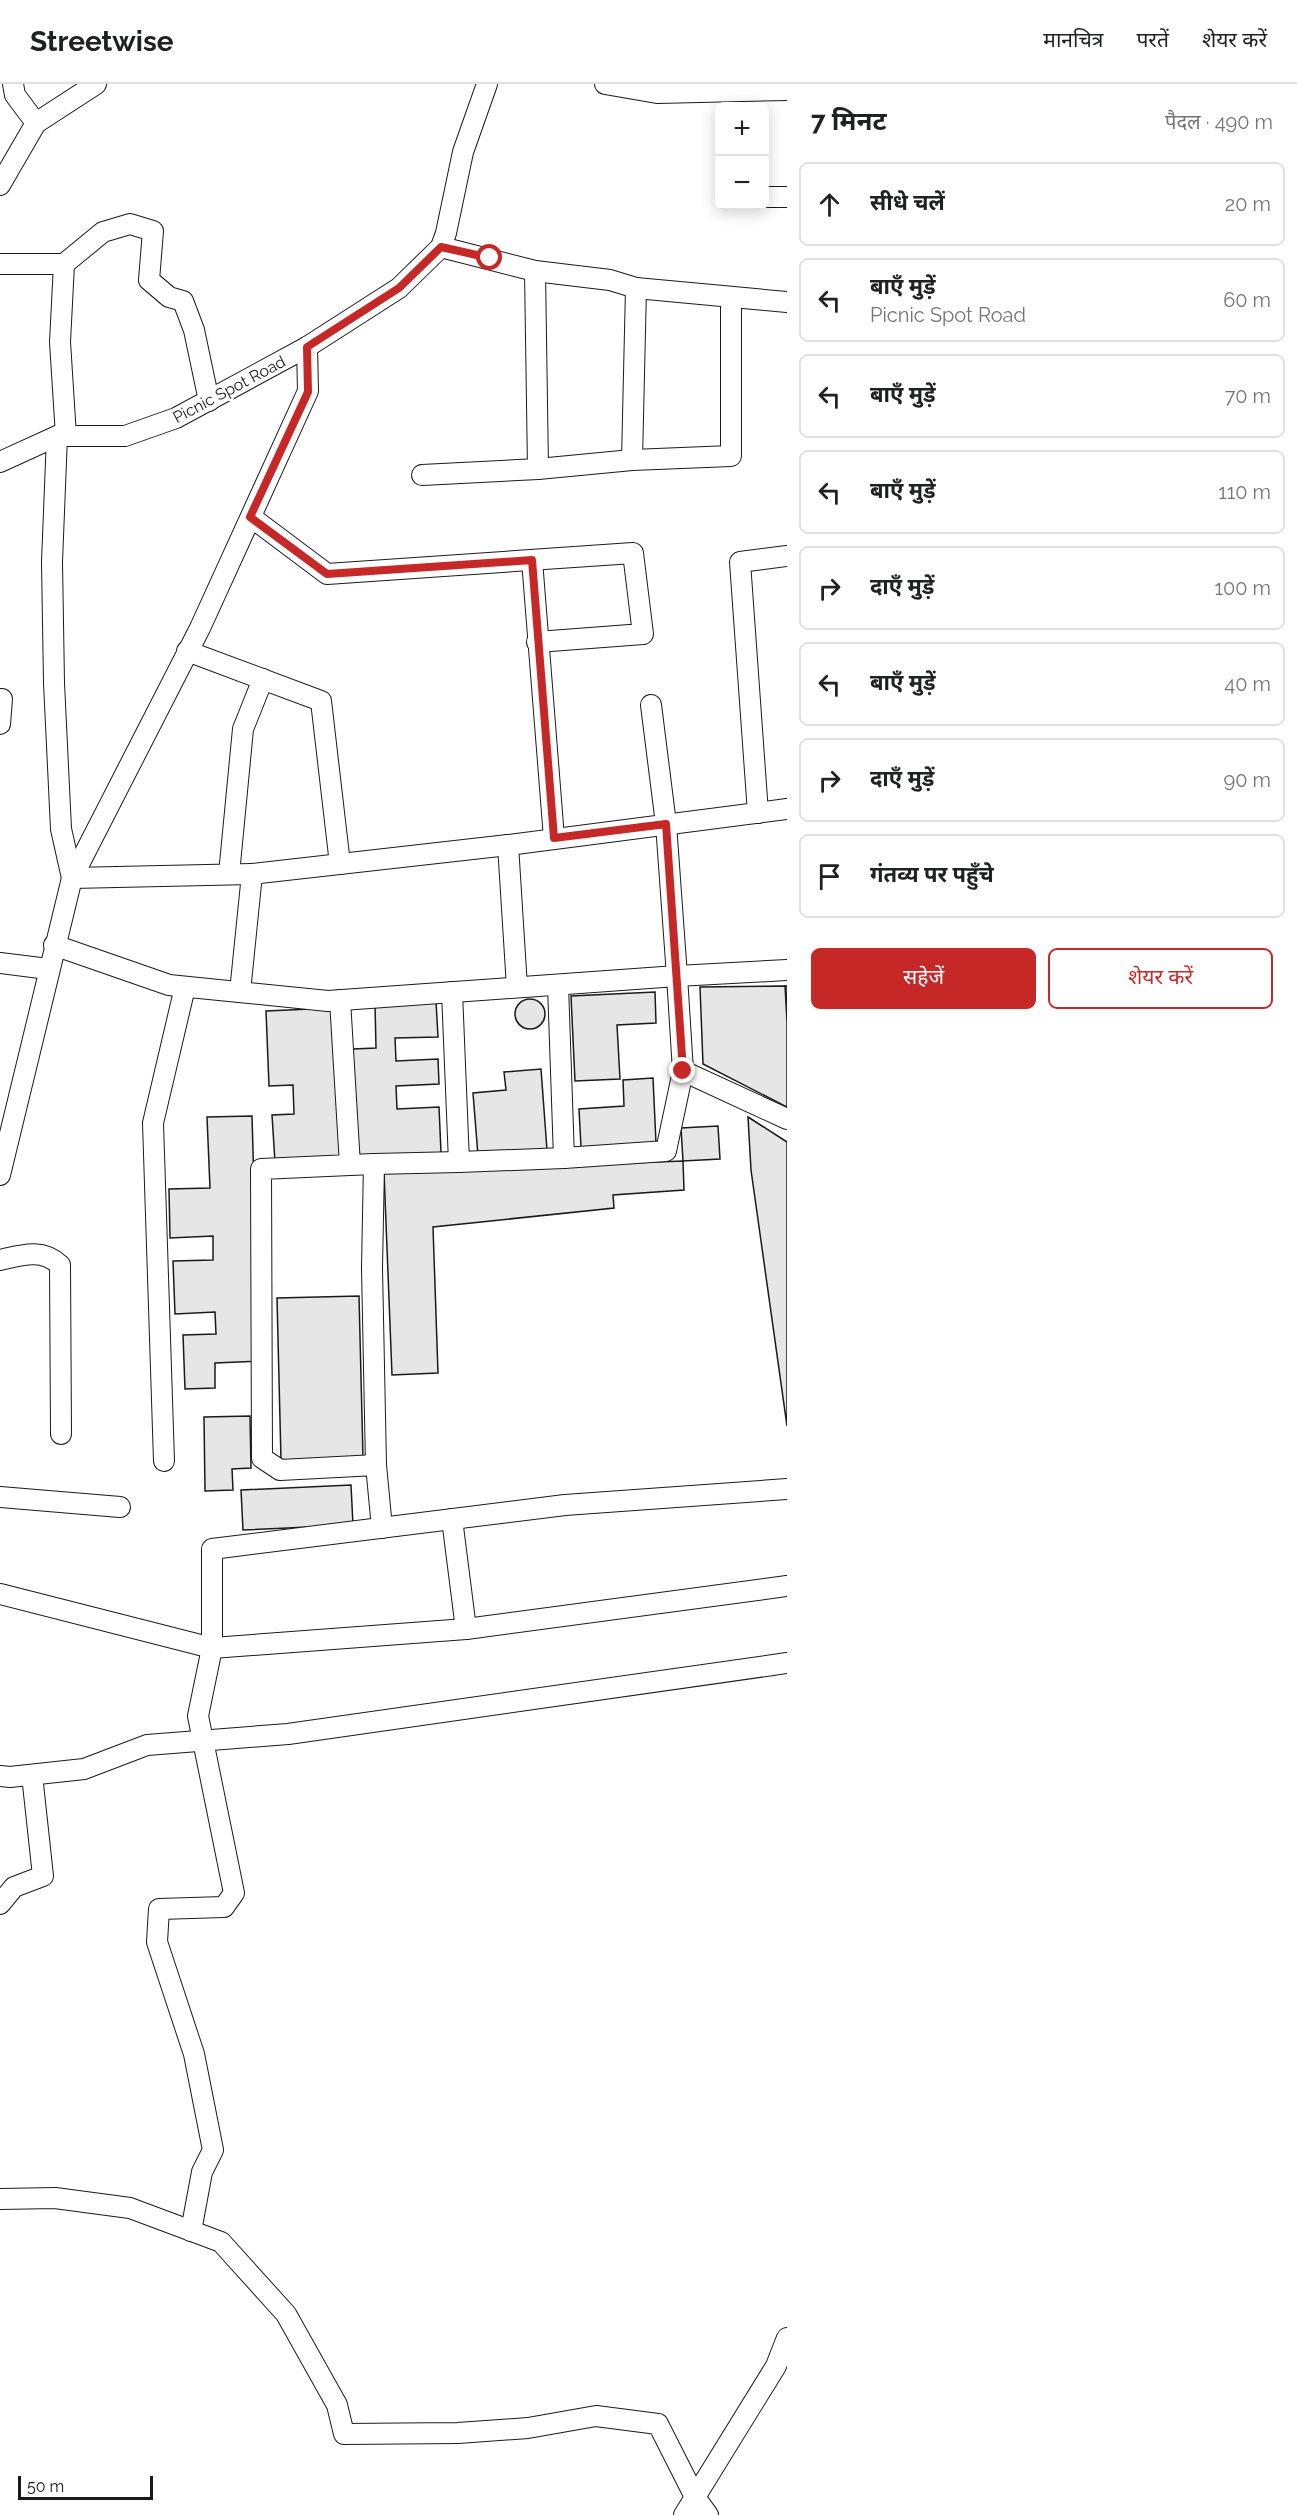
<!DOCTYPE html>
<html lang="hi">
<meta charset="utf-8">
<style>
:root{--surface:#fff;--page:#f2f2f2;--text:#202124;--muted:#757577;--line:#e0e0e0;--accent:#c62828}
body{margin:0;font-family:Raleway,"Noto Sans Devanagari",sans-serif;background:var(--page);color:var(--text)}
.controls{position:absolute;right:18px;top:18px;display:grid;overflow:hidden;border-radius:9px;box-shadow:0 3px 15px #0003}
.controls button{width:54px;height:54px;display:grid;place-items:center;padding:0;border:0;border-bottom:2px solid var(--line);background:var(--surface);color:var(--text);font:30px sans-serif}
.scale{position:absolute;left:18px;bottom:15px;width:135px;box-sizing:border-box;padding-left:6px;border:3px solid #1a1a1a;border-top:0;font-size:16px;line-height:21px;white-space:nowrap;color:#1a1a1a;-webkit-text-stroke:4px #fff;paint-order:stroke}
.stop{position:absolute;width:18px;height:18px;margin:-14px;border:4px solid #c62828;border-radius:50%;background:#fff}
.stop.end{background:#c62828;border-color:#fff;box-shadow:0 2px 6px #0008}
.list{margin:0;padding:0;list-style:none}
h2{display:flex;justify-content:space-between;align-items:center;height:78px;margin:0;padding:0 24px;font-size:26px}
h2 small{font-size:20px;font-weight:400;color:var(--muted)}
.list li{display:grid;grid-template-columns:39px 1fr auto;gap:18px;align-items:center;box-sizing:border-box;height:84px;margin:0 12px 12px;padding:0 12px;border:2px solid var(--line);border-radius:9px}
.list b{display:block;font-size:22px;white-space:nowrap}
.list p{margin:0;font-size:20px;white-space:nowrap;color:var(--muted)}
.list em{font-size:20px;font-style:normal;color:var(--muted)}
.actions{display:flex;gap:12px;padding:18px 24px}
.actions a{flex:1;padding:14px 0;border:2px solid var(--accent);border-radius:9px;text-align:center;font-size:21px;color:var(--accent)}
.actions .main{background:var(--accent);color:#fff}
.icon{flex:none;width:33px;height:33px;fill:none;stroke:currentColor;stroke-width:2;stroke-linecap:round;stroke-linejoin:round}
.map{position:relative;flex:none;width:787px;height:2431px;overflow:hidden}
header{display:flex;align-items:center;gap:36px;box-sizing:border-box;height:84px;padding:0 30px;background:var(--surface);border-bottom:2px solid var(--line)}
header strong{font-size:28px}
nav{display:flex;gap:33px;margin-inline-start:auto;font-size:21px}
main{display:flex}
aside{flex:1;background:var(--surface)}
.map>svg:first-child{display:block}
</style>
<header>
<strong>Streetwise</strong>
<nav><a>मानचित्र</a><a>परतें</a><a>शेयर करें</a></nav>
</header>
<main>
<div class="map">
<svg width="787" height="2431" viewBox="0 0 787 2431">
<rect width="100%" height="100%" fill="#fff"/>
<g fill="#e6e6e6" stroke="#1a1a1a" stroke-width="1.5">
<polygon points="785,902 787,902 787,937"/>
<polygon points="785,902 787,937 787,1023 703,980 700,903"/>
<polygon points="655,908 656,939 617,941 620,995 575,997 571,912"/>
<circle cx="530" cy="930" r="15"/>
<polygon points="436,917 438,953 395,954 396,977 438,975 439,1000 396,1002 397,1025 439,1023 441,1069 356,1073 353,965 376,964 375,920"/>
<polygon points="333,924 340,1075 275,1078 272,1031 294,1030 293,1001 269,1002 266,927"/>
<polygon points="541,985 547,1066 478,1072 473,1009 506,1006 504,988"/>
<polygon points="653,994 656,1059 581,1063 579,1025 624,1022 623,996"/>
<polygon points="252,1032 259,1277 215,1279 215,1304 185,1305 183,1251 216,1250 215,1228 175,1230 173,1177 213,1176 213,1152 170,1154 169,1105 210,1104 207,1033"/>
<polygon points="748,1033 787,1058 787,1342 751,1086"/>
<polygon points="718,1042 720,1075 683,1077 681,1044"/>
<polygon points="683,1077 684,1106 613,1111 614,1124 433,1143 438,1289 392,1291 384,1088"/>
<polygon points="359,1212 363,1374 281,1376 277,1214"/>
<polygon points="250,1332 251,1384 232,1385 233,1406 205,1407 204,1333"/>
<polygon points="351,1401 353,1441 243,1446 241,1406"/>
</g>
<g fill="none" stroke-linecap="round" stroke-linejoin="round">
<defs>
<g id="minor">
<polyline points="13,0 15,11 36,39"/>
<polyline points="605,0 657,9 787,6"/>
<polyline points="0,101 36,39 96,0"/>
<polyline points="764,113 787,113"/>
<polyline points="441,163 535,187 610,196 636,204 787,218"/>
<polyline points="0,180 64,180"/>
<polyline points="535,187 538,385 632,376 731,372 731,214"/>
<polyline points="57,352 52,478 54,599 61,745 72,794 252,790"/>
<polyline points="66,352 60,258 64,180 103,148 130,140 153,147 149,196 169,213 183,217 194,246 209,317"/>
<polyline points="632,376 636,204"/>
<polyline points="0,378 57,352 125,352 176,334 307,263 399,204 441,163 446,149 463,68 487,0"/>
<polyline points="422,391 538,385"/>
<polyline points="251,433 327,490 633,469 643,550 537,558"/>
<polyline points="532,476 554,754"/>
<polyline points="187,567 321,617 340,780"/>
<polyline points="0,615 2,615 0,640"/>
<polyline points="651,621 666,740 677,892 787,886"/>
<polyline points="758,729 740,478 787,472"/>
<polyline points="508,761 517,903"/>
<polyline points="229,790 243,645 263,595"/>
<polyline points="54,861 169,901 328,917 677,892 683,987 787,1035"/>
<polyline points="0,879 48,885"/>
<polyline points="558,901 564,1074 666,1067 683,987"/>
<polyline points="240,908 252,790 508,761 787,725"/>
<polyline points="452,908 459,1078 564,1074"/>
<polyline points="340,916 350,1081 261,1085 262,1374 280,1386 376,1381 382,1444"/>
<polyline points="374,1080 459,1078"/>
<polyline points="350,1081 374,1080 372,1184 376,1381"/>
<polyline points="0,1091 72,794 200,544 308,307 307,263"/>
<path d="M0,1176C22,1171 42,1164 60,1181L61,1350"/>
<polyline points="164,1377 153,1039 185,903"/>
<polyline points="0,1413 120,1423"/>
<polyline points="452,1435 466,1545"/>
<polyline points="0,1510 212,1564 466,1545 787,1502"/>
<polyline points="0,1692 10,1693 84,1685 147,1661 288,1650 787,1579"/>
<polyline points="0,1820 14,1803 43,1792 32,1691"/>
<polyline points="0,2115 55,2114 130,2124 221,2158 286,2230 337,2321 344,2350 458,2349 528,2344 596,2332 658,2340 695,2413 708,2431"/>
<polyline points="191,2147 202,2088 213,2066 194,1970 157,1858 159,1825 224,1823 234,1809 198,1632 212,1564 212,1465 565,1421 787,1405"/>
<polyline points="684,2431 776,2282 787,2254"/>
</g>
</defs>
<use href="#minor" stroke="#1a1a1a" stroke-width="22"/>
<use href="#minor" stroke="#fff" stroke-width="20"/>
</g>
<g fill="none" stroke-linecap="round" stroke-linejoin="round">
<polyline stroke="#c62828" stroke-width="8" points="490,174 441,163 399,204 307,263 308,308 250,433 327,490 532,476 554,754 666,740 683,987"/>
</g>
<g text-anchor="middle" stroke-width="4.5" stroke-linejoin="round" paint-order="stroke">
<g font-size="16" fill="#1a1a1a" stroke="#fff">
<text transform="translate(229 305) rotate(-28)" y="6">Picnic Spot Road</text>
</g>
</g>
</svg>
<div class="controls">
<button>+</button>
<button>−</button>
</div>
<div class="scale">50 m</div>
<div class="stop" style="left:490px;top:174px"></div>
<div class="stop end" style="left:683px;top:987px"></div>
</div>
<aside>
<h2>7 मिनट<small>पैदल · 490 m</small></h2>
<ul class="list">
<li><svg class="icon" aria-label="ahead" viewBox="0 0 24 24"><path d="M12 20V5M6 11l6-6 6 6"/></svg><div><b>सीधे चलें</b></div><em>20 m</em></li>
<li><svg class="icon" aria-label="left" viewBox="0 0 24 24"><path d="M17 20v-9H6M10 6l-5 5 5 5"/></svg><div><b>बाएँ मुड़ें</b><p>Picnic Spot Road</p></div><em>60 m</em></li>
<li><svg class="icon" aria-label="left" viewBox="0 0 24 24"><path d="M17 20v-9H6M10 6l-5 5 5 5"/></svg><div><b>बाएँ मुड़ें</b></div><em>70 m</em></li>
<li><svg class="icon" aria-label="left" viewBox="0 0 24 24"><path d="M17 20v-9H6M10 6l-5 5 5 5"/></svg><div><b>बाएँ मुड़ें</b></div><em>110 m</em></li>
<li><svg class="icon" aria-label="right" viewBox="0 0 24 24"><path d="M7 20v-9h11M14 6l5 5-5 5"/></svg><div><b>दाएँ मुड़ें</b></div><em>100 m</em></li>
<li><svg class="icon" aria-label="left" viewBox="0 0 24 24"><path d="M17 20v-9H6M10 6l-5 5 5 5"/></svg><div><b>बाएँ मुड़ें</b></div><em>40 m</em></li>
<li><svg class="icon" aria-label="right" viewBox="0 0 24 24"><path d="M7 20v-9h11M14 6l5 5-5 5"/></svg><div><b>दाएँ मुड़ें</b></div><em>90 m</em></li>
<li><svg class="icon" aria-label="arrive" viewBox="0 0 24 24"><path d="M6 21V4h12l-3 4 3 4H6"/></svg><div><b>गंतव्य पर पहुँचे</b></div></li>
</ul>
<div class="actions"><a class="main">सहेजें</a><a>शेयर करें</a></div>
</aside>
</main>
